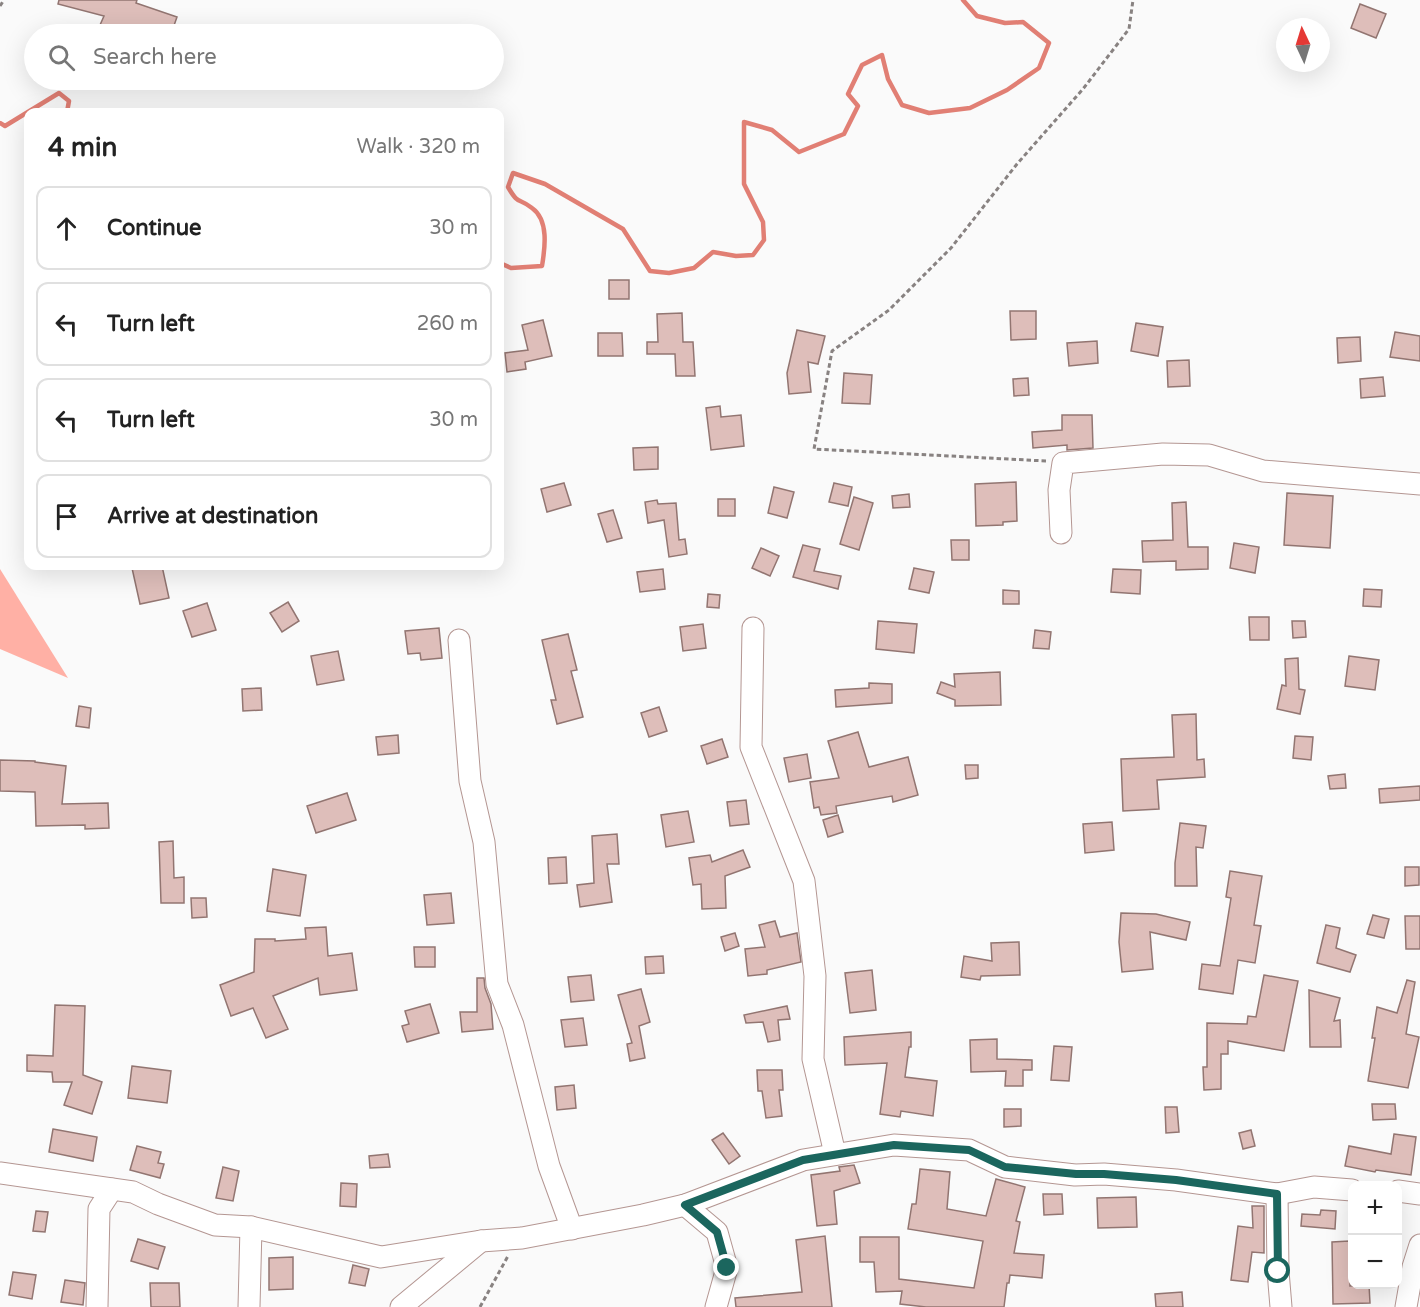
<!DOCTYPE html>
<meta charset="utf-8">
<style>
:root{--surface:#fff;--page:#f6f6f6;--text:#222;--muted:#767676;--line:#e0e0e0}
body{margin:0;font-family:"Varela Round",sans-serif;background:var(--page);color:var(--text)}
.controls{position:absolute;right:18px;bottom:18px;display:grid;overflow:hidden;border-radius:12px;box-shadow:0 6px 24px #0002}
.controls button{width:54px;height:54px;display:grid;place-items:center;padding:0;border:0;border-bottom:2px solid var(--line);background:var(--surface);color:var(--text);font:30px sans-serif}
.compass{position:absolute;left:1276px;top:18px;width:54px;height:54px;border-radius:50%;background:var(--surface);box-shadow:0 6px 24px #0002;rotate:356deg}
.stop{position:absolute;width:18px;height:18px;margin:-14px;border:4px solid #1b665e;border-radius:50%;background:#fff}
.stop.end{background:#1b665e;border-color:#fff;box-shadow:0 2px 6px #0008}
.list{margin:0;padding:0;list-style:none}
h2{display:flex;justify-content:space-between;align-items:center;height:78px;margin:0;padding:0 24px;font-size:26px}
h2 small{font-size:20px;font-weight:400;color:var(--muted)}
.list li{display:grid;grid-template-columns:39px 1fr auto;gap:18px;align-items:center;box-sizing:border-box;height:84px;margin:0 12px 12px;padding:0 12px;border:2px solid var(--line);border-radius:12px}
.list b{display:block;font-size:22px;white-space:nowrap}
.list em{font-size:20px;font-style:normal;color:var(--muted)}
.icon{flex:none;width:33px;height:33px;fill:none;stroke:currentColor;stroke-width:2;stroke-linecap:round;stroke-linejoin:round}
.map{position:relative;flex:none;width:1420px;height:1307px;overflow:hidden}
.search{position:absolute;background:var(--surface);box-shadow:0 6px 24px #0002;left:24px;top:24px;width:480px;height:66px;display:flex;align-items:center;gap:15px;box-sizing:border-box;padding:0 21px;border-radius:33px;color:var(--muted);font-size:22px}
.panel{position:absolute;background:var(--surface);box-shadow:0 6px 24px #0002;left:24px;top:108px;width:480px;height:462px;border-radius:12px}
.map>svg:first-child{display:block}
</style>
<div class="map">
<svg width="1420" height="1307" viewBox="0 0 1420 1307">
<rect width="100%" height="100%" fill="#fafafa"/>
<polygon fill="#ffb0a5" points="0,569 68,678 0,649"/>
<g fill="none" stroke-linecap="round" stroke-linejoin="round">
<g stroke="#e17f74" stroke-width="4.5">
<polyline points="0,123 5,126 59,93 69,101 67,112"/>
<path d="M500,263L511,268L542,266C545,248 549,220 532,208C518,197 519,206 508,187L513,173L545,184L623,229L650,271L669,273L694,268L713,252L736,256L753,255L764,240L763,222L744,184V122L772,130L799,152L844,134L858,106L848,94L862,65L882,55L888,79L902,105L929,113L970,108L1007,90L1039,68L1049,43L1023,22L1005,23L977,16L963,0"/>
</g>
</g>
<g fill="#debeba" stroke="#927571" stroke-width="1.5">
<polygon points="59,0 137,0 136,3 177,17 171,34 96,34 104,16 58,4"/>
<polygon points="1360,4 1386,14 1376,38 1351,28"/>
<rect x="609" y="280" width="20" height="19"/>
<polygon points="1010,311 1036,311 1036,339 1011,340"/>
<polygon points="682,313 683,342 693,342 695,376 676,376 675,354 647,354 647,342 658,342 657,314"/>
<polygon points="543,320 552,356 525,362 526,369 507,372 505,353 528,350 522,325"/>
<polygon points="1136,323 1163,327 1158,356 1131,351"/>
<polygon points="797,330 825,336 818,364 808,362 811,392 789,394 787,373"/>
<polygon points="1395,332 1420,336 1420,361 1390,357"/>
<polygon points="598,333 622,333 623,356 598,356"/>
<polygon points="1360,337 1361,361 1338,363 1337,338"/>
<polygon points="1097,341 1098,363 1069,366 1067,343"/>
<polygon points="1189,360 1190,386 1168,387 1167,361"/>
<polygon points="844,373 872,375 870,404 842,403"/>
<polygon points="1383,377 1385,396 1361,398 1360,379"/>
<polygon points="1028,378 1029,395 1014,396 1013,379"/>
<polygon points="720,406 721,417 741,415 744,446 711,450 706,408"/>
<polygon points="1062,415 1092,415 1093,448 1067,450 1067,445 1033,448 1032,432 1062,430"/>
<polygon points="658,447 658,469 634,470 633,448"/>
<polygon points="1016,482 1017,521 1003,522 1003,525 976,526 975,484"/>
<polygon points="564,483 571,505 547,512 541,489"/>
<polygon points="834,483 852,487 848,506 829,502"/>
<polygon points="774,487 794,492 787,518 768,513"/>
<polygon points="1287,493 1333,496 1330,548 1284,545"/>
<polygon points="909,494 910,507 893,508 892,496"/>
<polygon points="854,497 873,503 859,550 840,544"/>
<rect x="718" y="499" width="17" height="17"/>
<polygon points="657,500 658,504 676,503 679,540 685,539 687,554 669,557 664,520 648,523 645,502"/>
<polygon points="1186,502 1188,547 1208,547 1208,569 1176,570 1176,561 1143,562 1142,541 1173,540 1172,503"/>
<polygon points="613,510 622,538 607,542 598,514"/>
<polygon points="951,540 969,540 969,560 952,560"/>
<polygon points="1234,543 1259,547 1255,573 1230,568"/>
<polygon points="803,545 820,549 814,571 841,576 838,589 793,577"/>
<polygon points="761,548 779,556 770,576 752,568"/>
<polygon points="144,566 162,566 169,598 140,604 132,568"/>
<polygon points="914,568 934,572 929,593 909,589"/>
<polygon points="663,569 665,589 640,592 637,572"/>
<polygon points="1113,569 1141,570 1140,594 1111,592"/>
<polygon points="1364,589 1382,590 1381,607 1363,606"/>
<polygon points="1003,590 1019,591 1019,604 1003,604"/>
<polygon points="708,594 720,595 719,608 707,607"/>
<polygon points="288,602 299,621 282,632 270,613"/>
<polygon points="207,603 216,630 192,637 183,611"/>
<polygon points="1249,617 1269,617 1269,640 1250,640"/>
<polygon points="878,621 917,624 914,653 876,649"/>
<polygon points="1292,621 1305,621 1306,637 1293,638"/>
<polygon points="703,624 706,648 683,651 680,627"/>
<polygon points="439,628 442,658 421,660 420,653 408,654 405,631"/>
<polygon points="1035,630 1051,632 1049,649 1033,648"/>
<polygon points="568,634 577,670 571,671 583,717 557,724 551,700 556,700 542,640"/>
<polygon points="338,651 344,680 317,685 311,656"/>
<polygon points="1349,656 1379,660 1375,690 1345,686"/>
<polygon points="1298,658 1299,689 1305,690 1300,714 1277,709 1282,685 1286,686 1285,659"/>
<polygon points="1000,672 1001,705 955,706 955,700 937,693 941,682 955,687 954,674"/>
<polygon points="869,683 892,684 892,703 836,707 835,690 869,688"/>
<polygon points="261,688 262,710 243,711 242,689"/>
<polygon points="79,706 91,708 89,728 76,726"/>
<polygon points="659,707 667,731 649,737 641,713"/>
<polygon points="1196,714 1197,760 1204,759 1205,777 1157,780 1159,809 1123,811 1121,759 1174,757 1172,715"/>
<polygon points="858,732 869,767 908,757 918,795 893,802 892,796 836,806 837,813 821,815 819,807 814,808 810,782 839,778 828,741"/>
<polygon points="398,735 399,753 378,755 376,737"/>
<polygon points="1295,736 1313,737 1311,760 1293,758"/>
<polygon points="722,739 728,757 707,764 701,746"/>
<polygon points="807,754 811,778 789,782 784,758"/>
<polygon points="0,760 35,761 35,762 66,766 62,804 108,803 109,828 85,829 85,825 36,826 35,792 0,791"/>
<polygon points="965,765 978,765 978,778 966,779"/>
<polygon points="1345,774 1346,788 1330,789 1328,776"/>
<polygon points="1420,786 1420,800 1380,803 1379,789"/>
<polygon points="347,793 356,820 316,833 307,806"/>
<polygon points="746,800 749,824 730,826 727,802"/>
<polygon points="688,811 694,842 666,847 661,815"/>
<polygon points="838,815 843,832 828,837 823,820"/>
<polygon points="1112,822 1114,850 1085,853 1083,824"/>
<polygon points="1180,823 1206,826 1203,848 1196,847 1197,886 1175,886 1175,863"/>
<polygon points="617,834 619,864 607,864 612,902 580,907 577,885 594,883 592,836"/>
<polygon points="173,841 174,878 184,877 184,903 161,903 159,842"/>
<polygon points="743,850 750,867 725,876 726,908 702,909 701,884 693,885 689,858 710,855 712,862"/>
<polygon points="566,857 567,883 549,884 548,858"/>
<polygon points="1405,867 1419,867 1419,885 1405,886"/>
<polygon points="273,869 306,875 300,916 267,911"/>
<polygon points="1230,871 1262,876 1254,925 1261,926 1255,963 1238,960 1233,994 1199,989 1202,964 1220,966 1231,898 1226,897"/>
<polygon points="451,893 454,923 427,925 424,895"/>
<polygon points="191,898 206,898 207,917 192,918"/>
<polygon points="1121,913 1156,914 1190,922 1186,940 1150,932 1153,969 1122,972 1119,942"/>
<polygon points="1373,915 1389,919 1384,938 1367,934"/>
<polygon points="1405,916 1420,916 1420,949 1406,949"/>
<polygon points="775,921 780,937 797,933 801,962 767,970 767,974 748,976 745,949 765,947 759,925"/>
<polygon points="1326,925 1340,928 1336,948 1356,955 1350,972 1317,963"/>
<polygon points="326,927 328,956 352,953 357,990 320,995 318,978 273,996 288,1029 266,1038 253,1008 231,1016 220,985 254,972 255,939 275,939 275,941 306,939 305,928"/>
<polygon points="735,933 739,946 725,951 721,937"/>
<polygon points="1019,942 1020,975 981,976 980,980 961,977 964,956 992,961 991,943"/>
<polygon points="414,947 435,947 435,967 415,967"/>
<polygon points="663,956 664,973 646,974 645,957"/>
<polygon points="872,970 876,1010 850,1013 845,973"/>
<polygon points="591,975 594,1000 571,1002 568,977"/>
<polygon points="1264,975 1298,981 1284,1051 1228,1041 1228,1054 1221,1054 1221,1089 1204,1090 1203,1067 1207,1067 1207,1023 1247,1024 1248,1016 1256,1017"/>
<polygon points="477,978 484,978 485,988 491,1004 493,1029 462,1032 460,1012 477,1012"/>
<polygon points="1407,980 1415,982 1406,1034 1419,1037 1408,1088 1368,1081 1375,1038 1372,1038 1377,1007 1397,1013"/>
<polygon points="641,989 650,1022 639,1026 645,1058 630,1061 627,1044 632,1043 618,995"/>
<polygon points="1309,990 1340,998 1334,1021 1340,1020 1341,1047 1310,1047"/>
<polygon points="430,1004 439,1033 407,1042 402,1026 409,1024 405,1011"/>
<polygon points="55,1005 85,1006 83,1075 102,1082 92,1114 64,1105 72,1082 53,1082 52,1072 27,1071 27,1055 53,1056"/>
<polygon points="787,1006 790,1019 778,1020 780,1040 768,1042 763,1022 746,1023 744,1015"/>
<polygon points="583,1018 587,1045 565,1047 561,1020"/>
<polygon points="911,1032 911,1047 909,1047 905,1077 937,1081 933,1116 901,1111 900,1117 880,1114 887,1063 845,1065 844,1037"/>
<polygon points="997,1039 997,1059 1032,1060 1032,1070 1023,1070 1023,1086 1005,1086 1006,1071 971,1072 970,1040"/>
<polygon points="1054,1046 1072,1047 1069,1081 1051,1080"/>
<polygon points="132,1066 171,1071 167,1103 128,1098"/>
<polygon points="757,1070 782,1070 783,1090 779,1090 782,1116 766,1118 762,1091 758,1091"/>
<polygon points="574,1085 576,1108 557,1110 555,1087"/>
<polygon points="1372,1104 1395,1104 1396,1119 1373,1120"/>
<polygon points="1165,1107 1177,1107 1179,1132 1166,1133"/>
<polygon points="1004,1109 1021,1109 1021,1126 1004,1127"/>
<polygon points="53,1129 97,1137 93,1161 49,1152"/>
<polygon points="1251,1130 1255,1146 1243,1149 1239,1133"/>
<polygon points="723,1133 740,1156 729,1164 712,1140"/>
<polygon points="1394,1134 1416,1137 1411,1175 1376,1170 1375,1172 1345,1166 1349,1146 1391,1154"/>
<polygon points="137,1146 161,1152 158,1163 164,1164 160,1178 130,1170"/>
<polygon points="388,1154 390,1167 370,1168 369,1156"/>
<polygon points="854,1165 860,1183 834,1191 837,1224 817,1226 811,1175 840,1171 839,1167"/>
<polygon points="223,1167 239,1171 233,1201 216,1198"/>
<polygon points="920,1169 950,1172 947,1209 986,1216 996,1179 1025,1187 1016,1221 1020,1222 1014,1253 1044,1255 1042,1278 1010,1275 1009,1283 1007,1283 1004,1307 926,1307 900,1304 902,1291 876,1292 874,1262 860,1262 860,1237 899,1237 899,1279 974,1288 983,1241 908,1229 912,1204 916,1204"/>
<polygon points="341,1183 357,1184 356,1207 340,1206"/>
<polygon points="1043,1194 1062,1194 1063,1214 1044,1215"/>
<polygon points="1136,1197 1137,1227 1098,1228 1097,1198"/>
<polygon points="1252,1206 1264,1206 1264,1253 1252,1252 1248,1282 1231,1280 1238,1226 1253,1228"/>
<polygon points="1321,1210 1336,1211 1335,1229 1301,1226 1302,1214 1320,1215"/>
<polygon points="36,1211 48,1212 45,1232 33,1231"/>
<polygon points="825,1236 832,1307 736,1307 735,1298 802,1292 796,1240"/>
<polygon points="138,1239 165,1247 158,1269 131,1261"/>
<polygon points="1349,1241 1350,1286 1369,1285 1370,1303 1333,1304 1332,1242"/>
<polygon points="293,1257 293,1289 269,1290 269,1258"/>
<polygon points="353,1265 369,1269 365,1286 349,1283"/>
<polygon points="13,1272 36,1275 32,1299 9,1295"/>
<polygon points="65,1280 85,1283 83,1305 61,1302"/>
<polygon points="150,1283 179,1283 180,1307 151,1307"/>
<polygon points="1182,1292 1183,1307 1156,1307 1155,1294"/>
</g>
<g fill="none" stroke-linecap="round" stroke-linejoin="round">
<defs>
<g id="minor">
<polyline points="1061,533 1059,490 1063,463 1163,454 1209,455 1263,471 1420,484"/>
<polyline points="753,628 751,747 804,881 815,976 813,1059 835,1154"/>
<polyline points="459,640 470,781 484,842 497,984 513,1025 549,1166 572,1229"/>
<polyline points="0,1173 133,1192 158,1204 215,1225 251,1227 381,1257 481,1241 522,1238 643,1215 685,1205 803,1160 894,1145 969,1150 1005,1167 1075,1175 1104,1174 1176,1180 1277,1194 1314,1187 1352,1190"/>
<polyline points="1398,1191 1420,1194"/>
<polyline points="1277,1194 1278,1271 1281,1307"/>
<polyline points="685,1205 717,1232 727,1268 716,1307"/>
<polyline points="97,1307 99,1209 112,1189"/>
<polyline points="249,1307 251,1227"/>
<polyline points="401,1307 481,1241"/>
<polyline points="1406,1307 1413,1267 1420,1245"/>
</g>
</defs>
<use href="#minor" stroke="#b49692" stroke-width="23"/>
<g stroke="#888281" stroke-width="3" stroke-dasharray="4.5 3" stroke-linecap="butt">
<polyline points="0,6 4,0"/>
<polyline points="1046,461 814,449 832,351 889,310 951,248 1017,164 1083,89 1129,29 1133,0"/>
<polyline points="480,1307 508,1256"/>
</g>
<use href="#minor" stroke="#fff" stroke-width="21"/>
</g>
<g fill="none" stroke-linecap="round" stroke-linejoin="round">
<polyline stroke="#1b665e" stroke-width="8" points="727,1268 717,1232 685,1205 803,1160 894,1145 969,1150 1005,1167 1076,1174 1104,1174 1176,1180 1277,1194 1278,1271"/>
</g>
</svg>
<div class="controls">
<button>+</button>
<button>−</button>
</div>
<svg class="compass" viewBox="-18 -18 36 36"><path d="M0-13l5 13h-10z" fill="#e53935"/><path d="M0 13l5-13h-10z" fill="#767676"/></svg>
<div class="stop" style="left:1278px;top:1271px"></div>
<div class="stop end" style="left:727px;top:1268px"></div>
<div class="search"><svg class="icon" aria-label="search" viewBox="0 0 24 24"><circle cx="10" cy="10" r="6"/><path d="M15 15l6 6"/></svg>Search here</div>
<section class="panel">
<h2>4 min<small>Walk · 320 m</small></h2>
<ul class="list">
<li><svg class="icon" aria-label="ahead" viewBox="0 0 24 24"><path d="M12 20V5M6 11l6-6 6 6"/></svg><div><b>Continue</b></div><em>30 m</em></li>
<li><svg class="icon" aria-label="left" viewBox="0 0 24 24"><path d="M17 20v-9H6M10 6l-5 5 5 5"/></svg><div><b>Turn left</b></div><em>260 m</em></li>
<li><svg class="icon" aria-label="left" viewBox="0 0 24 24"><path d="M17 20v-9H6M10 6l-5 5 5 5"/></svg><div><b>Turn left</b></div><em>30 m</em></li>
<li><svg class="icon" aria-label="arrive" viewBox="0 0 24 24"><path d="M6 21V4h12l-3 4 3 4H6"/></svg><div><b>Arrive at destination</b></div></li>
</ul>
</section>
</div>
